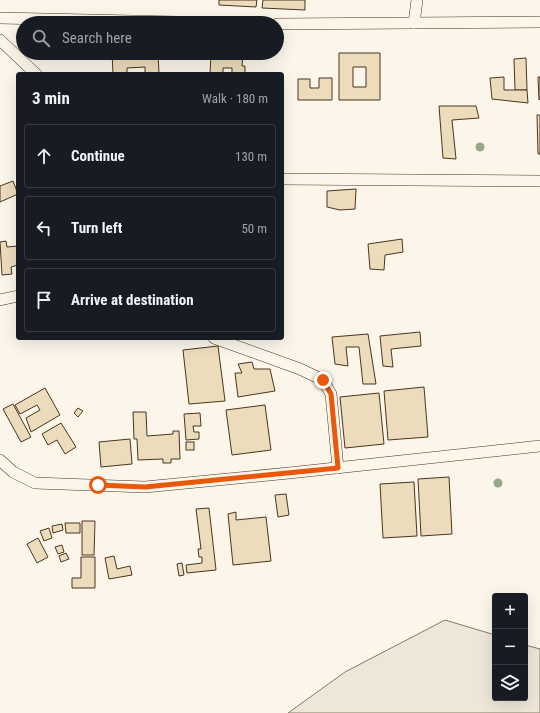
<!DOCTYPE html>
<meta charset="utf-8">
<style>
:root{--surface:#171b24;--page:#20242c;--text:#f1f3f6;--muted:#9ea1a6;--line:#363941}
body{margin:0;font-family:"Roboto Condensed",sans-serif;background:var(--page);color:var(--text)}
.controls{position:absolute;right:12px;bottom:12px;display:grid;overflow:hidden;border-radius:4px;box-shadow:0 4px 16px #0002}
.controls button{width:36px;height:36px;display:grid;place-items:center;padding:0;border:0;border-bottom:1px solid var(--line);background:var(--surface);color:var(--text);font:20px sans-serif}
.stop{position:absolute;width:12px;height:12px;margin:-9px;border:3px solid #ea580c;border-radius:50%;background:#fff}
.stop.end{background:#ea580c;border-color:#fff;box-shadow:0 1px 4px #0008}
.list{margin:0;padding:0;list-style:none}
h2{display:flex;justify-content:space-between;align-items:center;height:52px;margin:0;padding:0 16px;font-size:17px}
h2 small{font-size:13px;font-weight:400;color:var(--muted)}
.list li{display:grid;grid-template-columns:26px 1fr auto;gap:12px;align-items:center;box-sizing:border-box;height:64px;margin:0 8px 8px;padding:0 8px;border:1px solid var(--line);border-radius:4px}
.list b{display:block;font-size:15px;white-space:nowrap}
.list em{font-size:13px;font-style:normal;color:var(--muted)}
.icon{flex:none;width:22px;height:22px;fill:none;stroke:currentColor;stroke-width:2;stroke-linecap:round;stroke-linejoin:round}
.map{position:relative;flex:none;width:540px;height:713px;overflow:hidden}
.search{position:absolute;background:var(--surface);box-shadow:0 4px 16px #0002;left:16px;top:16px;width:268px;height:44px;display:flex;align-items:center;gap:10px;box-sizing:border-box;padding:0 14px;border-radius:22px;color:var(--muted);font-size:15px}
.panel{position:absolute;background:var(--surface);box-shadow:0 4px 16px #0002;left:16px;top:72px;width:268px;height:268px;border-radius:4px}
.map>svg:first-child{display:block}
</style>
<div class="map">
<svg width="540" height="713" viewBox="0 0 540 713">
<rect width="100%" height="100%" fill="#fbf6e9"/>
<polygon fill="#ede6d9" stroke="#887966" points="445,620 495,635 495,698 525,698 525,645 540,649 540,713 288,713 345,672"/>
<g fill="#ecdcbc" stroke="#4a3520" fill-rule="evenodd">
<polygon points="219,0 257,0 256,7 219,5"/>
<polygon points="263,0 305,0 305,10 262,8"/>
<polygon points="112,53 158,53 159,74 145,74 145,67 127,68 127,74 113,74"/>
<polygon points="211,53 243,55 242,66 245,66 245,74 232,74 232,68 223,68 223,74 210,74"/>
<path d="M339,53H380V100H339ZM353,67H366V87H353Z"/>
<polygon points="526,58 527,90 515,90 514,59"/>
<polygon points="504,77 504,90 527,90 528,103 492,99 490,78"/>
<polygon points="538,77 540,77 540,99 539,100"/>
<polygon points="319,78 332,78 332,100 298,100 298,79 310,79 310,88 319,88"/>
<polygon points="439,106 476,106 479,118 452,120 456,159 443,158"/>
<polygon points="537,115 540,115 540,154 538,154"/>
<polygon points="13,181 18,194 0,202 0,186"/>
<polygon points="356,189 355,209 340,210 327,207 327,191"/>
<polygon points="402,239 403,252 385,255 384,270 370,269 368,244"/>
<polygon points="6,241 7,247 18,246 18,265 11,267 12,274 2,275 0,242"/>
<polygon points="420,332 421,346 391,349 393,367 383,366 380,336"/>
<polygon points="368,334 376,384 363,384 359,347 346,347 348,366 335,364 332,337"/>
<polygon points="218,346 225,401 189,404 183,350"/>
<polygon points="252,362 254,369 270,369 275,391 238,397 235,373 242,373 238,364"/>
<polygon points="424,387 428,437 388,440 384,391"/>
<polygon points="45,388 60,415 31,432 26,418 40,410 37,405 20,414 15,405"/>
<polygon points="379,393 384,444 345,448 340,397"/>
<polygon points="13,404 31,437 21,442 3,409"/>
<polygon points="265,405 271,450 232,455 226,410"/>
<polygon points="78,408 83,411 78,417 74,413"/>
<polygon points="133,412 146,412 147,436 173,434 173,431 179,431 180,459 171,459 171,463 163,463 163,459 138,460 137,439 134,439"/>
<polygon points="200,413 201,426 193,426 194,432 199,432 199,439 186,440 184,414"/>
<polygon points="61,423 76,447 65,454 57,440 48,445 42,434"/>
<polygon points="130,439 132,464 101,467 99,442"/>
<rect x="186" y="442" width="8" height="8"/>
<polygon points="449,477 452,534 421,536 418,479"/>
<polygon points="414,482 417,536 383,538 380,484"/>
<polygon points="286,494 289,515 278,517 275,495"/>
<polygon points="209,508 216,570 187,573 186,565 202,563 202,557 199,557 198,549 201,549 196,509"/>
<polygon points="236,512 236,520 266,517 271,561 233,565 228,514"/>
<polygon points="82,521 95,521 94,555 82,555"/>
<polygon points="65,523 80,523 80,533 66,533"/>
<polygon points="62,524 63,530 53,533 52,526"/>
<polygon points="49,528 52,538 44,541 40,531"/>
<polygon points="38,538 48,557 37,563 27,544"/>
<polygon points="62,545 64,552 58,554 55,547"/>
<polygon points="66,553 69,559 61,562 59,556"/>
<polygon points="114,556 117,569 130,566 132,575 109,579 105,558"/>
<polygon points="81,557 95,557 95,588 72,588 72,578 81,578"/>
<polygon points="182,563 184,575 179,576 177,564"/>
</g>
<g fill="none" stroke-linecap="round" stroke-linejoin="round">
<defs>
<g id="minor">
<polyline points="0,18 221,23"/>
<polyline points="414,23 417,0"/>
<polyline points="277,24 540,22"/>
<polyline points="0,40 36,74"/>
<polyline points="282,179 540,181"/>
<polyline points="0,300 18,296"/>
<polyline points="214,338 300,369 323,380 331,394 338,468"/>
<polyline points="0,460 13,472 35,483 145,487 289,473 540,446"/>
</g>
</defs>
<use href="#minor" stroke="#4a3520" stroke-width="12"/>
<use href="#minor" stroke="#fbf6e9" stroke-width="11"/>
</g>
<g fill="#96a887">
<circle cx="480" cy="147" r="4.5"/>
<circle cx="498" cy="483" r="4.5"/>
</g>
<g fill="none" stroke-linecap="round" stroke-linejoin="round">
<polyline stroke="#ea580c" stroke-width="5" points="98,485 145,487 338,468 331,394 323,380"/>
</g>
</svg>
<div class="controls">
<button>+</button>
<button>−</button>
<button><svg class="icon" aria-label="layers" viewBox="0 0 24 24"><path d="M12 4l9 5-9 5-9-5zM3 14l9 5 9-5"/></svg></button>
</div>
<div class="stop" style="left:98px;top:485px"></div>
<div class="stop end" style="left:323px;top:380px"></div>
<div class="search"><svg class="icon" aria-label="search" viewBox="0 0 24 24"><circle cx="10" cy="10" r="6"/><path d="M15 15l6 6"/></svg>Search here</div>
<section class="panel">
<h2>3 min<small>Walk · 180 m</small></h2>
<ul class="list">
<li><svg class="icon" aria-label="ahead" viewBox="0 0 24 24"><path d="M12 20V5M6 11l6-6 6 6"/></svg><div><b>Continue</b></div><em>130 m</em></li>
<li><svg class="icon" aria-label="left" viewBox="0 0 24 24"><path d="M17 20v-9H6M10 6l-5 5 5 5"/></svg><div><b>Turn left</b></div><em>50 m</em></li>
<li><svg class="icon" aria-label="arrive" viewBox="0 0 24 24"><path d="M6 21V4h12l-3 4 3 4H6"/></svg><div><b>Arrive at destination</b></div></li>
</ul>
</section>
</div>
